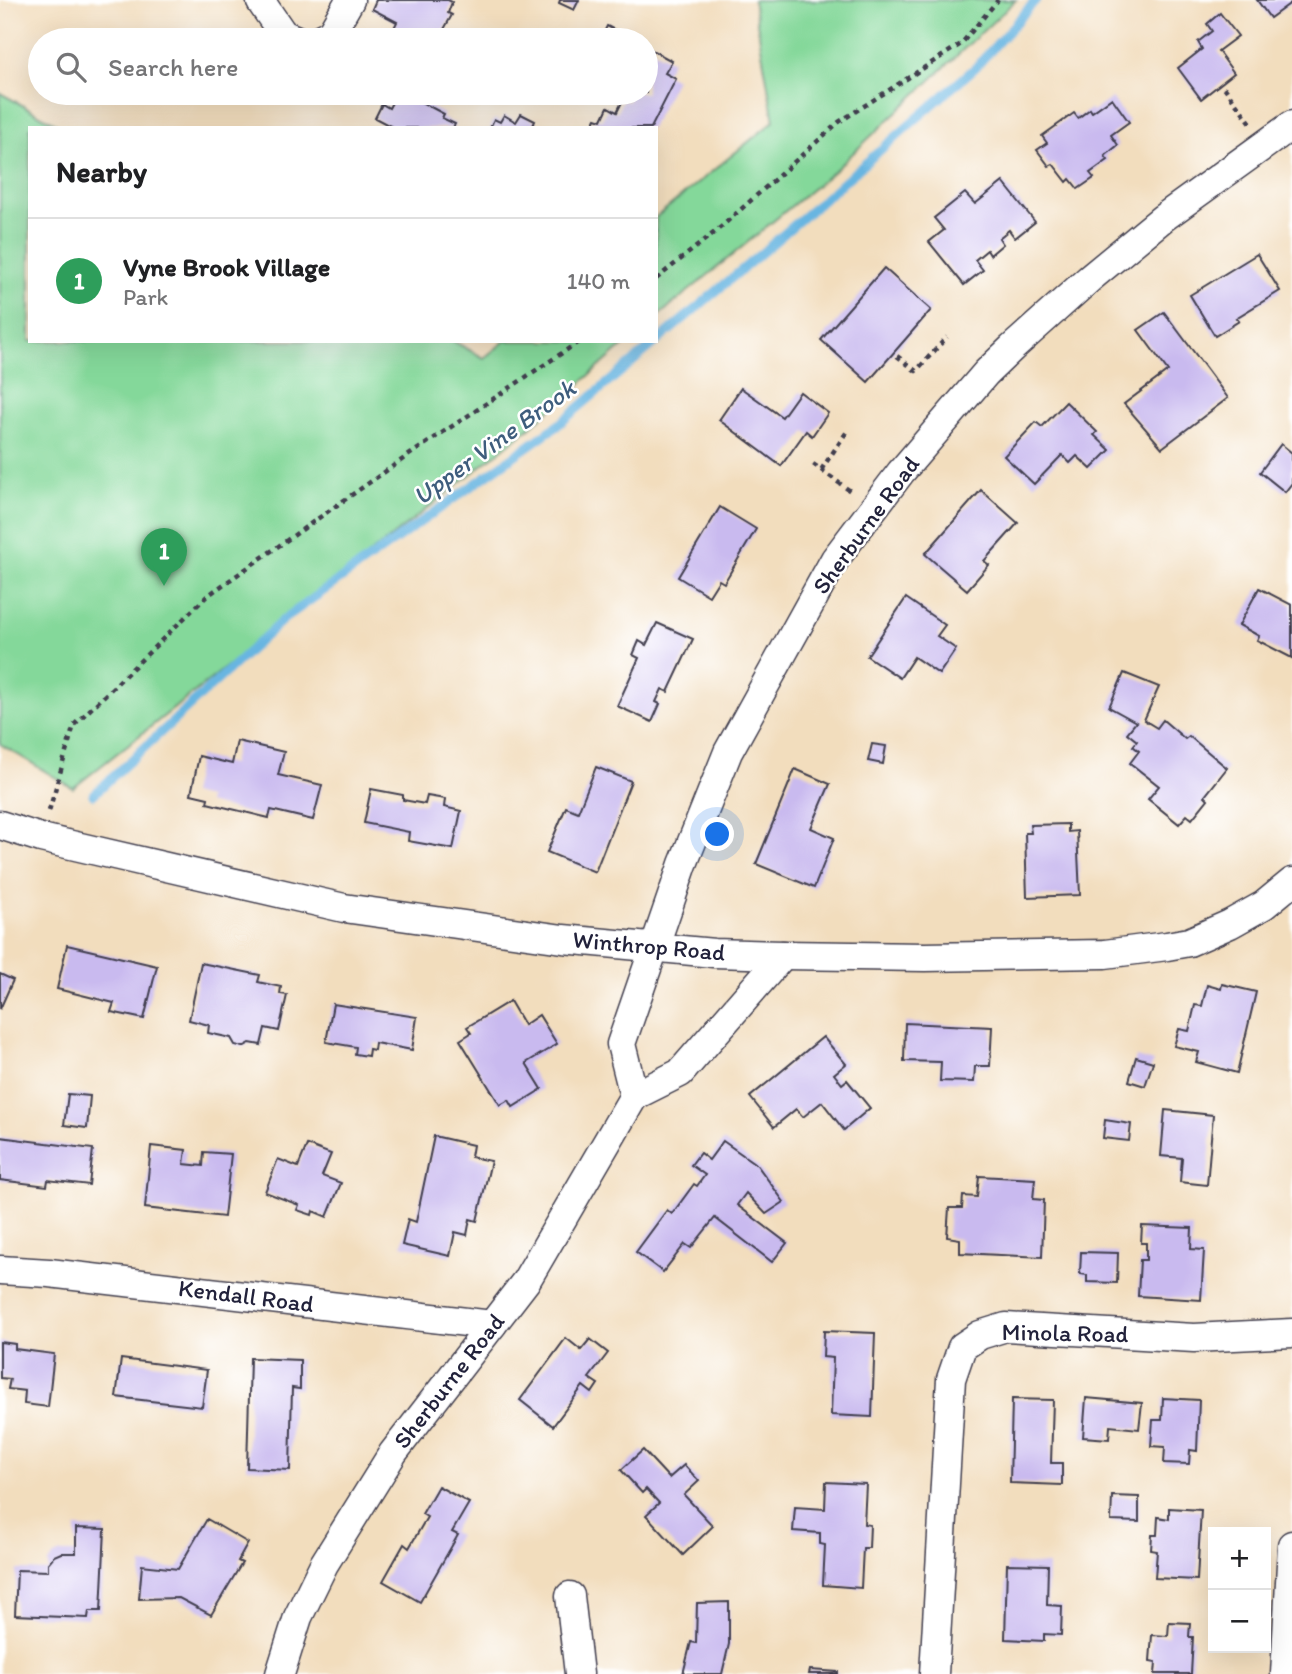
<!DOCTYPE html>
<meta charset="utf-8">
<style>
:root{--surface:#fff;--page:#f2f2f2;--text:#202124;--muted:#757577;--line:#e0e0e0;--accent:#1f6fb2}
body{margin:0;font-family:Itim,sans-serif;background:var(--page);color:var(--text)}
.controls{position:absolute;right:21px;bottom:21px;display:grid;overflow:hidden;border-radius:0px;box-shadow:0 7px 28px #0002}
.controls button{width:63px;height:63px;display:grid;place-items:center;padding:0;border:0;border-bottom:2px solid var(--line);background:var(--surface);color:var(--text);font:35px sans-serif}
.you{position:absolute;left:718px;top:835px;width:24px;height:24px;margin:-18px;border:5px solid #fff;border-radius:50%;background:#1a73e8;box-shadow:0 0 0 10px #1a73e833}
.badge{display:grid;place-items:center;width:46px;height:46px;border-radius:50%;background:var(--accent);color:#fff;font-size:23px;font-weight:700}
.pin{position:absolute;translate:-50% -58px;filter:drop-shadow(0 2px 4px #0008)}
.pin::after{content:'';position:absolute;top:37px;width:24px;height:21px;background:inherit;clip-path:polygon(0 0,100% 0,50% 100%)}
.list{margin:0;padding:0;list-style:none}
h2{display:flex;justify-content:space-between;align-items:center;height:91px;margin:0;padding:0 28px;font-size:30px}
h2 small{font-size:23px;font-weight:400;color:var(--muted)}
.list li{display:grid;grid-template-columns:46px 1fr auto;gap:21px;align-items:center;box-sizing:border-box;height:126px;padding:0 28px;border-top:2px solid var(--line)}
.list b{display:block;font-size:26px;white-space:nowrap}
.list p{margin:0;font-size:23px;white-space:nowrap;color:var(--muted)}
.list em{font-size:23px;font-style:normal;color:var(--muted)}
.icon{flex:none;width:38px;height:38px;fill:none;stroke:currentColor;stroke-width:2;stroke-linecap:round;stroke-linejoin:round}
.map{position:relative;flex:none;width:1292px;height:1674px;overflow:hidden}
.search{position:absolute;background:var(--surface);box-shadow:0 7px 28px #0002;left:28px;top:28px;width:630px;height:77px;display:flex;align-items:center;gap:18px;box-sizing:border-box;padding:0 24px;border-radius:38px;color:var(--muted);font-size:26px}
.panel{position:absolute;background:var(--surface);box-shadow:0 7px 28px #0002;left:28px;top:126px;width:630px;height:217px;border-radius:0px}
.map>svg:first-child{display:block}
</style>
<div class="map">
<svg width="1292" height="1674" viewBox="0 0 1292 1674">
<rect width="100%" height="100%" fill="#fff"/>
<filter id="ink" filterUnits="userSpaceOnUse"><feTurbulence type="fractalNoise" baseFrequency=".0143" numOctaves="2"/><feDisplacementMap in="SourceGraphic" scale="14" xChannelSelector="R" yChannelSelector="G"/><feConvolveMatrix kernelMatrix="1 2 1 2 8 2 1 2 1" color-interpolation-filters="sRGB"/></filter>
<filter id="wash" filterUnits="userSpaceOnUse"><feTurbulence type="fractalNoise" baseFrequency=".00686" numOctaves="4" result="noise"/><feDisplacementMap in="SourceGraphic" scale="28" xChannelSelector="R" yChannelSelector="G"/><feGaussianBlur stdDeviation="1.57" result="paint"/><feColorMatrix in="noise" values="0 0 0 0 0 0 0 0 0 0 0 0 0 0 0 0 0 1.4 0 .05"/><feComposite in="paint" operator="in"/></filter>
<g filter="url(#wash)">
<rect width="100%" height="100%" fill="#f2ddbd"/>
<g fill="#84d89a" stroke="#537d6a" stroke-width="2">
<polygon points="753,0 1016,0 834,171 656,318 656,217 774,121"/>
<polygon points="0,93 64,128 30,128 30,341 453,341 484,358 505,341 629,341 528,429 73,788 0,744"/>
</g>
<g fill="none" stroke-linecap="round" stroke-linejoin="round">
<polyline stroke="#67b5e1" stroke-width="9" points="93,795 284,619 558,425 771,245 976,67 1036,0"/>
</g>
<g id="blocks">
<g fill="#c9baef">
<polygon points="376,0 448,0 452,2 448,13 452,15 438,40 388,40 397,22 372,9"/>
<polygon points="560,0 579,0 574,10 559,3"/>
<polygon points="1257,0 1292,0 1292,2 1270,18"/>
<polygon points="1220,13 1238,36 1218,51 1234,73 1201,99 1178,68 1202,49 1198,42 1212,31 1207,24"/>
<polygon points="607,26 634,40 600,40"/>
<polygon points="646,47 672,61 665,73 676,79 651,128 591,128 596,118 602,120 608,107 617,112 623,100 628,102 632,93 646,93"/>
<polygon points="406,94 444,114 442,118 455,124 453,128 394,128 375,118 382,104 389,108 396,95 404,99"/>
<polygon points="1112,98 1129,122 1111,135 1118,145 1105,156 1108,160 1090,173 1094,178 1078,189 1070,179 1067,182 1053,164 1049,166 1037,150 1047,143 1042,136 1074,113 1078,118 1090,109 1092,112"/>
<polygon points="521,114 535,121 532,128 490,128 494,119 500,122 504,115 516,122"/>
<polygon points="1003,182 1035,222 1015,238 1009,230 999,238 1003,244 990,255 987,250 975,260 983,270 964,285 929,242 944,230 934,218 965,193 975,204"/>
<polygon points="1257,254 1280,291 1236,318 1239,321 1215,336 1190,295"/>
<polygon points="884,268 931,310 868,382 821,340"/>
<polygon points="1164,312 1228,398 1162,448 1124,404 1168,371 1138,330"/>
<polygon points="741,388 782,417 800,392 828,413 812,436 806,431 781,466 719,420"/>
<polygon points="1066,402 1097,432 1094,435 1110,450 1091,469 1077,456 1070,463 1062,455 1034,484 1004,456 1036,422 1042,427"/>
<polygon points="1281,444 1292,453 1292,483 1285,492 1260,472"/>
<polygon points="981,490 1018,523 984,561 989,565 967,590 925,554"/>
<polygon points="720,507 756,529 724,583 719,580 709,596 678,577"/>
<polygon points="1259,588 1292,605 1292,658 1257,640 1259,636 1239,625"/>
<polygon points="906,598 945,625 937,636 956,649 939,674 914,657 900,678 867,656"/>
<polygon points="657,623 693,639 668,692 662,689 656,702 660,704 652,722 617,706 639,658 633,655 639,641 646,645"/>
<polygon points="1124,673 1159,687 1144,720 1157,728 1163,720 1185,739 1189,736 1227,768 1205,796 1208,799 1192,819 1187,815 1179,824 1148,799 1159,786 1130,763 1139,751 1133,746 1137,741 1127,733 1136,722 1109,707"/>
<polygon points="237,741 284,752 278,775 322,785 313,820 271,810 269,818 207,803 208,798 191,794 199,756 232,764"/>
<polygon points="872,744 886,746 883,764 868,761"/>
<polygon points="596,767 631,781 595,872 547,852 566,807 578,812"/>
<polygon points="795,769 830,784 811,828 834,838 814,888 756,864"/>
<polygon points="371,789 403,795 403,800 425,804 427,796 445,799 444,807 461,811 453,849 408,841 409,832 364,823"/>
<polygon points="1068,824 1068,832 1077,831 1080,895 1027,897 1025,833 1031,833 1030,825"/>
<polygon points="67,945 157,966 144,1019 111,1012 114,1003 57,989"/>
<polygon points="201,963 260,975 258,982 281,987 280,994 287,995 279,1031 265,1028 261,1045 250,1043 243,1047 235,1045 231,1038 208,1033 209,1025 189,1020"/>
<polygon points="0,974 13,980 0,1009"/>
<polygon points="1222,984 1256,992 1237,1073 1196,1062 1199,1052 1174,1046 1179,1029 1189,1031 1195,1005 1202,1006 1207,985 1221,989"/>
<polygon points="510,1001 524,1025 539,1015 557,1044 526,1063 542,1089 513,1107 509,1100 500,1105 460,1040 471,1033 467,1027"/>
<polygon points="333,1004 417,1017 412,1050 375,1043 374,1050 369,1049 368,1056 355,1054 356,1047 326,1042"/>
<polygon points="905,1023 992,1027 990,1066 975,1066 974,1082 940,1081 941,1062 904,1061"/>
<polygon points="823,1037 846,1064 834,1074 842,1084 847,1080 870,1108 844,1130 822,1102 803,1117 796,1109 774,1127 750,1097"/>
<polygon points="1136,1057 1153,1062 1145,1086 1129,1081"/>
<polygon points="68,1094 90,1096 87,1128 64,1125"/>
<polygon points="1165,1110 1213,1115 1207,1185 1180,1182 1182,1158 1161,1156"/>
<polygon points="1105,1120 1131,1124 1129,1141 1103,1138"/>
<polygon points="434,1136 473,1145 471,1157 491,1161 477,1221 470,1219 467,1235 455,1232 450,1256 402,1245 408,1219 416,1222"/>
<polygon points="0,1137 93,1149 89,1185 48,1180 47,1186 0,1180"/>
<polygon points="723,1141 757,1165 784,1202 766,1214 746,1193 737,1205 787,1243 772,1262 715,1218 691,1248 685,1244 663,1272 636,1252 667,1210 672,1214 694,1184 697,1186 705,1175 691,1165 700,1153 709,1160"/>
<polygon points="307,1145 331,1154 322,1176 341,1183 327,1217 313,1211 312,1215 297,1210 299,1205 265,1192 278,1159 298,1167"/>
<polygon points="151,1146 186,1150 184,1164 203,1166 204,1152 231,1154 224,1217 145,1208"/>
<polygon points="979,1176 1035,1179 1033,1199 1044,1200 1042,1257 960,1253 960,1239 947,1237 949,1208 962,1208 963,1196 977,1197"/>
<polygon points="1142,1226 1192,1228 1191,1249 1204,1250 1201,1300 1138,1296 1140,1260 1146,1260 1146,1243 1141,1243"/>
<polygon points="1081,1252 1118,1253 1117,1283 1087,1282 1087,1275 1080,1274"/>
<polygon points="824,1331 875,1333 872,1417 831,1415 833,1358 823,1357"/>
<polygon points="566,1338 581,1350 590,1339 608,1353 589,1378 598,1384 592,1393 583,1386 553,1426 520,1400"/>
<polygon points="0,1342 15,1344 15,1349 54,1354 48,1407 24,1404 25,1391 8,1389 10,1379 0,1378"/>
<polygon points="250,1358 300,1360 300,1389 292,1388 290,1470 247,1468"/>
<polygon points="121,1359 207,1370 202,1407 116,1397"/>
<polygon points="1086,1398 1142,1403 1139,1429 1110,1426 1109,1439 1083,1437"/>
<polygon points="1163,1398 1199,1400 1197,1451 1190,1450 1189,1464 1164,1463 1165,1447 1151,1446 1153,1420 1162,1420"/>
<polygon points="1012,1399 1053,1400 1051,1463 1062,1463 1062,1485 1010,1483"/>
<polygon points="643,1450 669,1478 684,1465 699,1481 684,1495 713,1526 683,1555 646,1515 659,1503 646,1489 642,1493 621,1470"/>
<polygon points="826,1482 866,1484 864,1524 870,1525 869,1548 863,1548 861,1588 823,1585 825,1545 820,1544 820,1533 793,1531 795,1507 825,1509"/>
<polygon points="438,1486 469,1503 452,1532 458,1535 420,1602 383,1581 404,1544 409,1548 427,1517 422,1514"/>
<polygon points="1112,1496 1139,1497 1139,1522 1111,1521"/>
<polygon points="1169,1508 1201,1510 1197,1580 1155,1578 1157,1551 1151,1550 1152,1535 1157,1535 1158,1517 1169,1519"/>
<polygon points="207,1519 248,1543 238,1561 242,1563 211,1615 179,1598 139,1599 142,1565 178,1569"/>
<polygon points="76,1528 105,1529 101,1611 89,1611 88,1618 15,1615 17,1570 48,1571 48,1563 54,1556 61,1553 76,1553"/>
<polygon points="1007,1564 1048,1565 1047,1605 1062,1606 1061,1635 1044,1634 1044,1641 1005,1639"/>
<polygon points="729,1602 729,1644 722,1674 683,1674 691,1642 696,1643 697,1603"/>
<polygon points="1169,1622 1190,1623 1189,1637 1193,1637 1191,1674 1155,1674 1156,1662 1150,1661 1152,1635 1168,1636"/>
<polygon points="810,1670 838,1672 838,1674 809,1674"/>
</g>
</g>
</g>
<g filter="url(#ink)">
<use href="#blocks" fill-opacity="0" stroke="#413e4e" stroke-width="2"/>
<g fill="none" stroke-linecap="round" stroke-linejoin="round">
<defs>
<g id="street">
<polyline points="262,0 261,2 283,34 297,40"/>
<polyline points="317,40 331,33 350,0"/>
<polyline points="0,825 41,838 344,908 563,939 714,953 783,955 925,957 1105,954 1167,946 1189,942 1230,924 1264,905 1292,882"/>
<polyline points="634,1096 680,1073 783,955"/>
<polyline points="0,1270 49,1273 492,1325"/>
<polyline points="570,1596 579,1674"/>
<polyline points="280,1674 298,1617 324,1564 393,1453 526,1281 634,1096 621,1044 683,864 728,752 835,559 901,472 986,373 1012,348 1089,279 1163,218 1292,125"/>
<polyline points="934,1674 951,1379 962,1347 980,1335 1006,1327 1194,1338 1292,1333"/>
<polyline points="1285,1674 1292,1545"/>
</g>
</defs>
<use href="#street" stroke="#413e4e" stroke-width="31"/>
<g stroke="#413e4e" stroke-width="4.5" stroke-dasharray="5 5" stroke-linecap="butt">
<polyline points="1224,87 1251,123"/>
<polyline points="656,279 721,227 839,122 961,44 998,0"/>
<polyline points="897,356 916,371 947,337"/>
<polyline points="813,464 853,493"/>
<polyline points="821,470 848,430"/>
<polyline points="49,811 74,725 207,596 406,457 580,341"/>
</g>
<use href="#street" stroke="#fff" stroke-width="28"/>
</g>
</g>
<g text-anchor="middle" stroke-width="5" stroke-linejoin="round" paint-order="stroke">
<g font-size="24" fill="#22223b" stroke="#fff">
<text transform="translate(866 525) rotate(-54)" y="8">Sherburne Road</text>
<text transform="translate(649 946) rotate(5)" y="8">Winthrop Road</text>
<text transform="translate(246 1296) rotate(7)" y="8">Kendall Road</text>
<text transform="translate(1065 1333) rotate(1)" y="8">Minola Road</text>
<text transform="translate(449 1381) rotate(-52)" y="8">Sherburne Road</text>
</g>
<g font-size="26" font-style="italic" fill="#3e5d7d" stroke="#fff">
<text transform="translate(494 442) rotate(-36)" y="9">Upper Vine Brook</text>
</g>
</g>
</svg>
<div class="controls">
<button>+</button>
<button>−</button>
</div>
<div class="you"></div>
<div class="pin badge" style="left:164px;top:586px;background:#2e9e5b">1</div>
<div class="search"><svg class="icon" aria-label="search" viewBox="0 0 24 24"><circle cx="10" cy="10" r="6"/><path d="M15 15l6 6"/></svg>Search here</div>
<section class="panel">
<h2>Nearby<small></small></h2>
<ul class="list">
<li><span class="badge" style="background:#2e9e5b">1</span><div><b>Vyne Brook Village</b><p>Park</p></div><em>140 m</em></li>
</ul>
</section>
</div>
